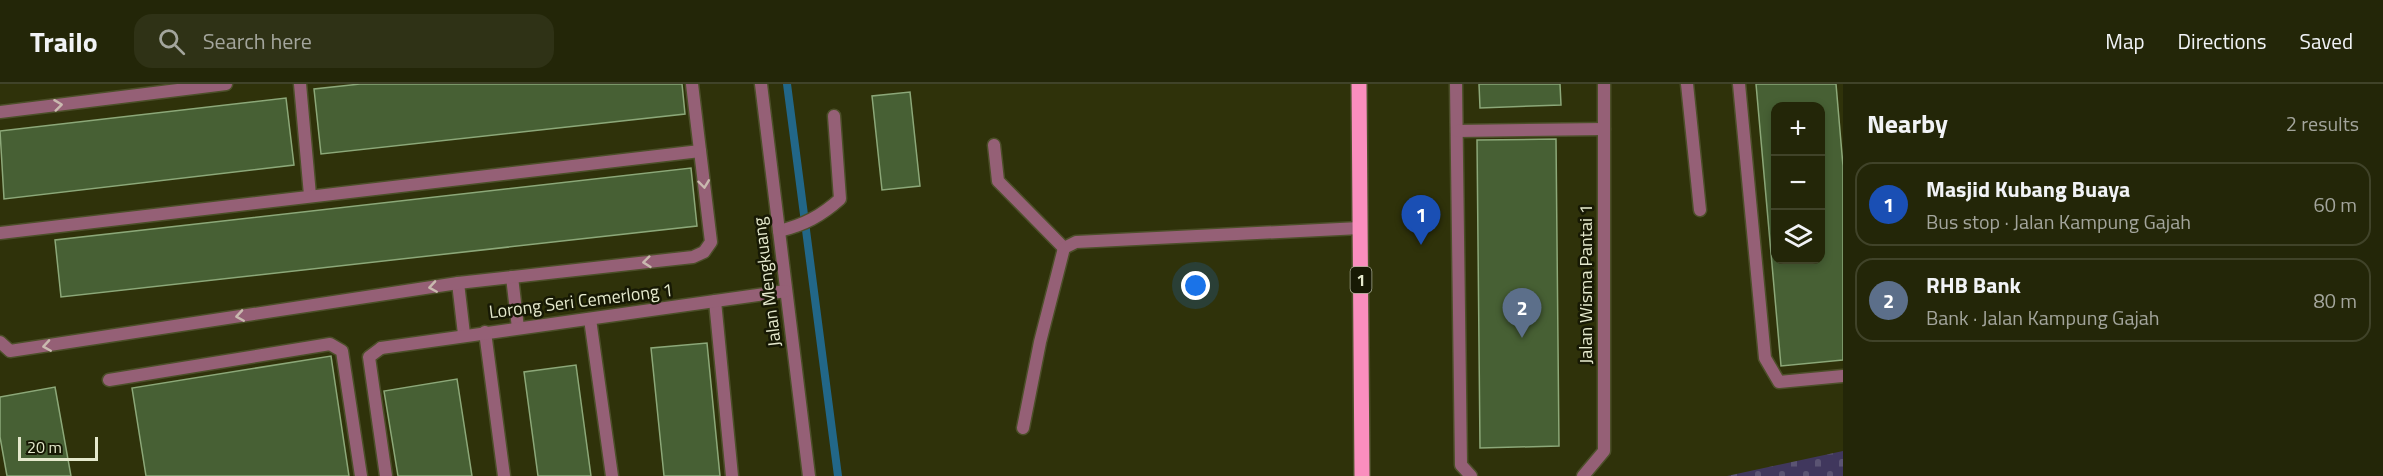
<!DOCTYPE html>
<meta charset="utf-8">
<style>
:root{--surface:#232608;--page:#2f3216;--text:#f1f3f6;--muted:#a3a59c;--line:#404329;--accent:#db2777}
body{margin:0;font-family:"Titillium Web",sans-serif;background:var(--page);color:var(--text)}
.controls{position:absolute;right:18px;top:18px;display:grid;overflow:hidden;border-radius:12px;box-shadow:0 3px 9px #0003}
.controls button{width:54px;height:54px;display:grid;place-items:center;padding:0;border:0;border-bottom:2px solid var(--line);background:var(--surface);color:var(--text);font:30px sans-serif}
.scale{position:absolute;left:18px;bottom:15px;width:80px;box-sizing:border-box;padding-left:6px;border:3px solid #e5e9cd;border-top:0;font-size:16px;line-height:21px;white-space:nowrap;color:#e5e9cd;-webkit-text-stroke:4px #171904;paint-order:stroke}
.you{position:absolute;left:1196px;top:202px;width:21px;height:21px;margin:-15px;border:4px solid #fff;border-radius:50%;background:#1a73e8;box-shadow:0 0 0 9px #1a73e833}
.badge{display:grid;place-items:center;width:39px;height:39px;border-radius:50%;background:var(--accent);color:#fff;font-size:20px;font-weight:700}
.pin{position:absolute;translate:-50% -50px;filter:drop-shadow(0 2px 3px #0008)}
.pin::after{content:'';position:absolute;top:32px;width:21px;height:18px;background:inherit;clip-path:polygon(0 0,100% 0,50% 100%)}
.list{margin:0;padding:0;list-style:none}
h2{display:flex;justify-content:space-between;align-items:center;height:78px;margin:0;padding:0 24px;font-size:26px}
h2 small{font-size:20px;font-weight:400;color:var(--muted)}
.list li{display:grid;grid-template-columns:39px 1fr auto;gap:18px;align-items:center;box-sizing:border-box;height:84px;margin:0 12px 12px;padding:0 12px;border:2px solid var(--line);border-radius:18px}
.list b{display:block;font-size:22px;white-space:nowrap}
.list p{margin:0;font-size:20px;white-space:nowrap;color:var(--muted)}
.list em{font-size:20px;font-style:normal;color:var(--muted)}
.icon{flex:none;width:33px;height:33px;fill:none;stroke:currentColor;stroke-width:2;stroke-linecap:round;stroke-linejoin:round}
.map{position:relative;flex:none;width:1843px;height:392px;overflow:hidden}
header{display:flex;align-items:center;gap:36px;box-sizing:border-box;height:84px;padding:0 30px;background:var(--surface);border-bottom:2px solid var(--line)}
header strong{font-size:28px}
nav{display:flex;gap:33px;margin-inline-start:auto;font-size:21px}
.search{width:420px;height:54px;background:var(--page);display:flex;align-items:center;gap:15px;box-sizing:border-box;padding:0 21px;border-radius:18px;color:var(--muted);font-size:22px}
main{display:flex}
aside{flex:1;background:var(--surface)}
.map>svg:first-child{display:block}
</style>
<header>
<strong>Trailo</strong>
<div class="search"><svg class="icon" aria-label="search" viewBox="0 0 24 24"><circle cx="10" cy="10" r="6"/><path d="M15 15l6 6"/></svg>Search here</div>
<nav><a>Map</a><a>Directions</a><a>Saved</a></nav>
</header>
<main>
<div class="map">
<svg width="1843" height="392" viewBox="0 0 1843 392">
<defs>
<pattern id="cemetery-stones" width="16" height="16" patternUnits="userSpaceOnUse" patternTransform="scale(1.5)"><rect width="16" height="16" fill="#40375d"/><path d="M2 7V4a2 2 0 0 1 4 0v3zM10 15v-3a2 2 0 0 1 4 0v3z" fill="#5b5473"/></pattern>
</defs>
<rect width="100%" height="100%" fill="#2f320a"/>
<polygon fill="url(#cemetery-stones)" points="1843,367 1843,392 1727,392"/>
<g fill="none" stroke-linecap="round" stroke-linejoin="round">
<polyline stroke="#226788" stroke-width="8" points="787,0 838,392"/>
</g>
<g fill="#476034" stroke="#8ca879" stroke-width="1.5" fill-rule="evenodd">
<polygon points="360,0 682,0 685,30 321,70 314,5"/>
<polygon points="1479,0 1560,0 1561,21 1480,24"/>
<path d="M1756,0H1836L1843,82V276L1781,282ZM1776,22H1820V176H1776Z"/>
<polygon points="910,8 920,102 882,106 872,12"/>
<polygon points="286,14 294,81 4,115 0,47"/>
<polygon points="1556,55 1559,362 1480,364 1477,56"/>
<polygon points="691,84 697,142 61,213 55,156"/>
<polygon points="707,259 720,392 664,392 651,264"/>
<polygon points="331,272 349,392 146,392 132,304"/>
<polygon points="576,281 591,392 538,392 524,288"/>
<polygon points="457,295 472,392 398,392 384,307"/>
<polygon points="55,303 71,392 7,392 0,353 0,313"/>
</g>
<g fill="none" stroke-linecap="round" stroke-linejoin="round">
<defs>
<g id="service">
<polyline points="300,0 310,111"/>
<polyline points="1456,0 1461,381 1471,392"/>
<polyline points="1687,0 1700,126"/>
<polyline points="1739,0 1765,274 1779,298 1843,292"/>
<polyline points="1457,47 1604,45"/>
<path d="M779,147C804,141 821,132 840,115L834,32"/>
<polyline points="0,149 700,67"/>
<polyline points="590,235 612,392"/>
<polyline points="381,264 369,273 386,392"/>
<polyline points="109,296 330,260 342,267 361,392"/>
<polyline points="1583,392 1604,367 1604,0"/>
</g>
<g id="minor">
<polyline points="761,0 809,392"/>
<polyline points="0,28 226,0"/>
<polyline points="994,61 998,97 1064,164"/>
<polyline points="512,193 518,244"/>
<polyline points="458,199 464,250"/>
<polyline points="715,217 732,392"/>
<polyline points="485,248 504,392"/>
<polyline points="0,258 10,267 458,199 693,173 704,168 711,158 692,0"/>
<polyline points="381,264 786,207"/>
<polyline points="1023,344 1040,258 1064,164 1076,158 1360,144"/>
</g>
<polyline id="primary" points="1359,0 1362,392"/>
</defs>
<use href="#service" stroke="#4c4f29" stroke-width="15"/>
<use href="#minor" stroke="#4c4f29" stroke-width="15"/>
<use href="#primary" stroke="#4c4f29" stroke-width="18"/>
<use href="#service" stroke="#956076" stroke-width="12"/>
<use href="#minor" stroke="#956076" stroke-width="12"/>
<use href="#primary" stroke="#fa8ebe" stroke-width="15"/>
</g>
<defs><path id="oneway-chevron" d="M-2-3.5L2.5 0L-2 3.5" fill="none" stroke-width="1.6" stroke-linecap="round" stroke-linejoin="round" transform="scale(1.5)"/></defs>
<g stroke="#c9b9af">
<use href="#oneway-chevron" transform="translate(58 21) rotate(-7)"/>
<use href="#oneway-chevron" transform="translate(704 100) rotate(83)"/>
<use href="#oneway-chevron" transform="translate(647 178) rotate(174)"/>
<use href="#oneway-chevron" transform="translate(433 203) rotate(171)"/>
<use href="#oneway-chevron" transform="translate(240 232) rotate(171)"/>
<use href="#oneway-chevron" transform="translate(47 262) rotate(171)"/>
</g>
<g text-anchor="middle" stroke-width="5" stroke-linejoin="round" paint-order="stroke">
<rect fill="#171904" stroke="#a7ab91" stroke-width="1.5" x="1350.5" y="183" width="21" height="26" rx="4.5"/>
<g font-size="16" font-weight="bold" fill="#e5e9cd">
<text x="1361" y="202">1</text>
</g>
<g font-size="18" fill="#e5e9cd" stroke="#171904">
<text transform="translate(767 198) rotate(-97)" y="6">Jalan Mengkuang</text>
<text transform="translate(1586 200) rotate(-90)" y="6">Jalan Wisma Pantai 1</text>
<text transform="translate(581 217) rotate(-7)" y="6">Lorong Seri Cemerlong 1</text>
</g>
</g>
</svg>
<div class="controls">
<button>+</button>
<button>−</button>
<button><svg class="icon" aria-label="layers" viewBox="0 0 24 24"><path d="M12 4l9 5-9 5-9-5zM3 14l9 5 9-5"/></svg></button>
</div>
<div class="scale">20 m</div>
<div class="you"></div>
<div class="pin badge" style="left:1421px;top:161px;background:#1a4fb4">1</div>
<div class="pin badge" style="left:1522px;top:254px;background:#5c6f8a">2</div>
</div>
<aside>
<h2>Nearby<small>2 results</small></h2>
<ul class="list">
<li><span class="badge" style="background:#1a4fb4">1</span><div><b>Masjid Kubang Buaya</b><p>Bus stop · Jalan Kampung Gajah</p></div><em>60 m</em></li>
<li><span class="badge" style="background:#5c6f8a">2</span><div><b>RHB Bank</b><p>Bank · Jalan Kampung Gajah</p></div><em>80 m</em></li>
</ul>
</aside>
</main>
